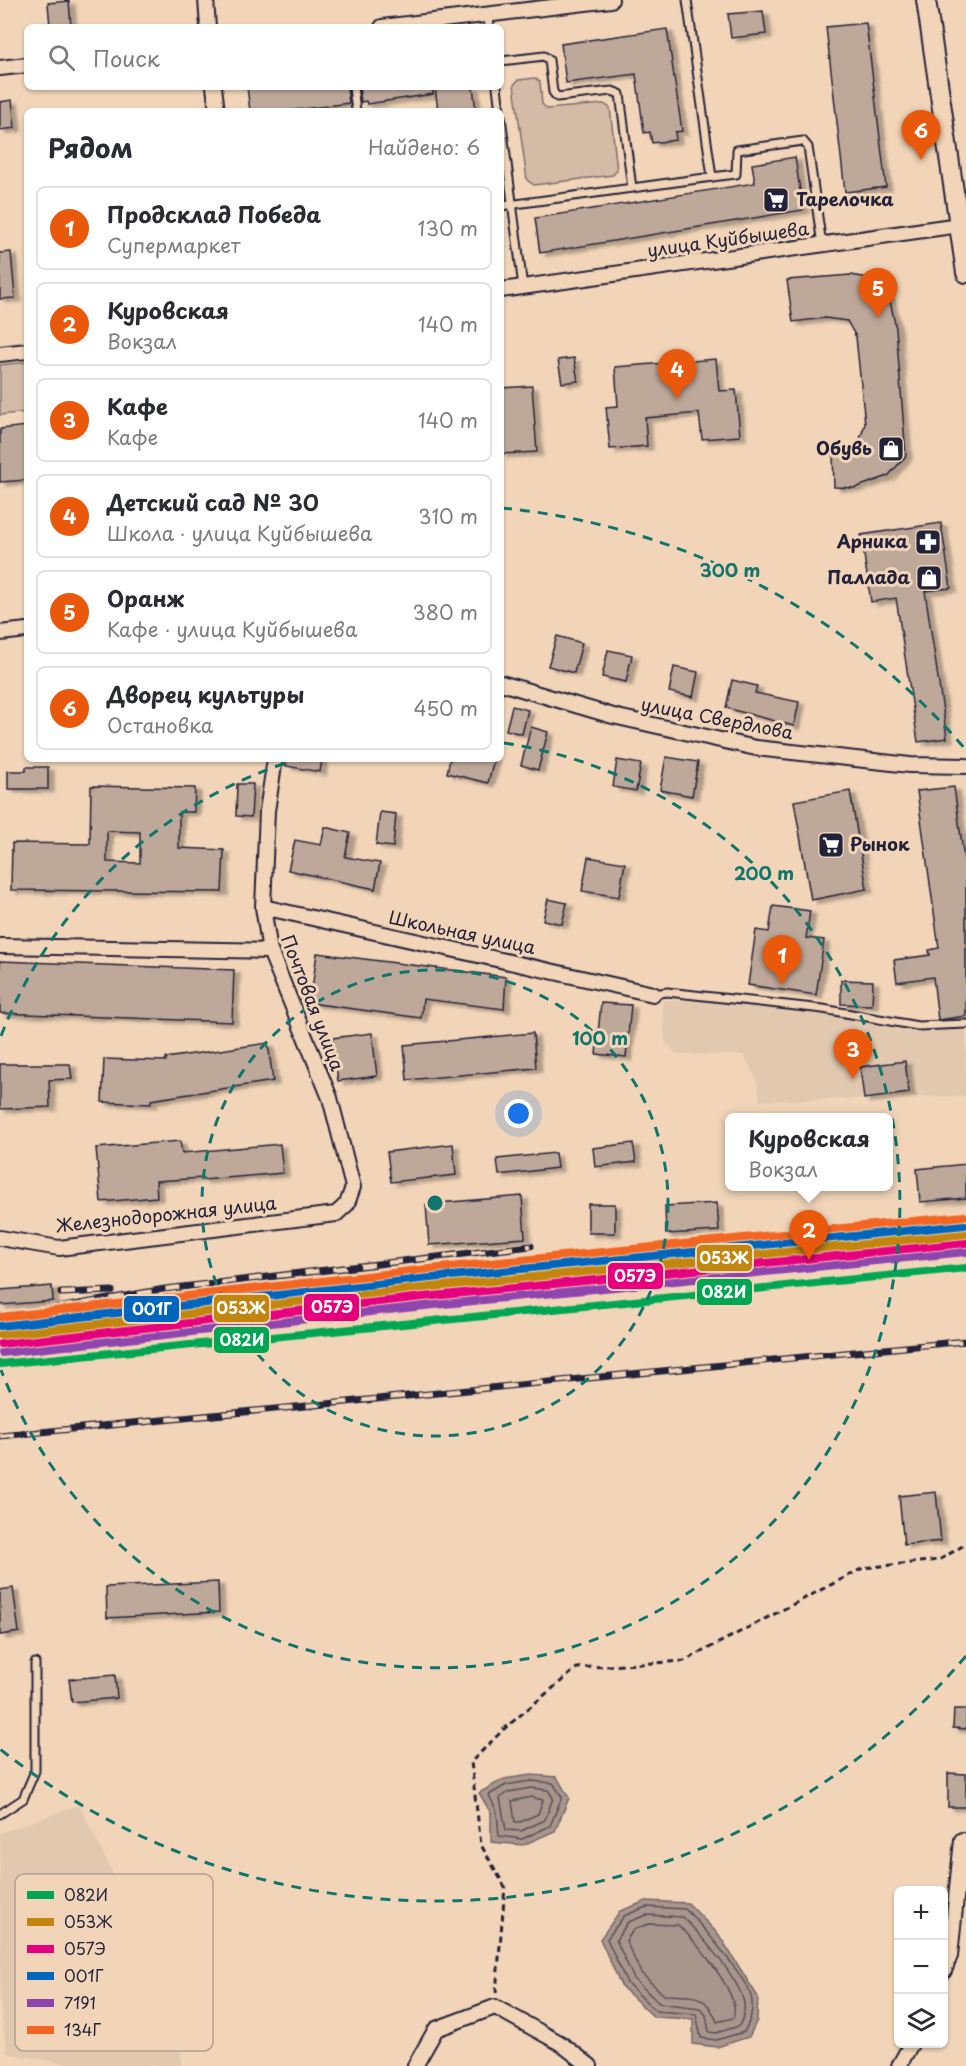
<!DOCTYPE html>
<html lang="ru">
<meta charset="utf-8">
<style>
:root{--surface:#fff;--page:#f2f2f3;--text:#2b2b33;--muted:#7c7c81;--line:#e1e1e2;--accent:#ea580c}
body{margin:0;font-family:"Playpen Sans",sans-serif;background:var(--page);color:var(--text)}
.controls{position:absolute;right:18px;bottom:18px;display:grid;overflow:hidden;border-radius:9px;box-shadow:0 2px 4px #0004}
.controls button{width:54px;height:54px;display:grid;place-items:center;padding:0;border:0;border-bottom:2px solid var(--line);background:var(--surface);color:var(--text);font:30px sans-serif}
.you{position:absolute;left:519px;top:1114px;width:21px;height:21px;margin:-15px;border:4px solid #fff;border-radius:50%;background:#1a73e8;box-shadow:0 0 0 9px #1a73e833}
.badge{display:grid;place-items:center;width:39px;height:39px;border-radius:50%;background:var(--accent);color:#fff;font-size:20px;font-weight:700}
.pin{position:absolute;translate:-50% -50px;filter:drop-shadow(0 2px 3px #0008)}
.pin::after{content:'';position:absolute;top:32px;width:21px;height:18px;background:inherit;clip-path:polygon(0 0,100% 0,50% 100%)}
.popup{position:absolute;left:725px;top:1113px;width:168px;height:78px;box-sizing:border-box;display:grid;place-content:center;border-radius:9px;background:var(--surface);filter:drop-shadow(0 2px 4px #0005);font-size:20px;white-space:nowrap;color:var(--muted)}
.popup b{font-size:22px;color:var(--text)}
.popup::after{content:'';position:absolute;left:50%;top:100%;margin-left:-12px;border:12px solid transparent;border-top-color:var(--surface)}
.list{margin:0;padding:0;list-style:none}
h2{display:flex;justify-content:space-between;align-items:center;height:78px;margin:0;padding:0 24px;font-size:26px}
h2 small{font-size:20px;font-weight:400;color:var(--muted)}
.list li{display:grid;grid-template-columns:39px 1fr auto;gap:18px;align-items:center;box-sizing:border-box;height:84px;margin:0 12px 12px;padding:0 12px;border:2px solid var(--line);border-radius:9px}
.list b{display:block;font-size:22px;white-space:nowrap}
.list p{margin:0;font-size:20px;white-space:nowrap;color:var(--muted)}
.list em{font-size:20px;font-style:normal;color:var(--muted)}
.icon{flex:none;width:33px;height:33px;fill:none;stroke:currentColor;stroke-width:2;stroke-linecap:round;stroke-linejoin:round}
.map{position:relative;flex:none;width:966px;height:2066px;overflow:hidden}
.search{position:absolute;background:var(--surface);box-shadow:0 2px 4px #0004;left:24px;top:24px;width:480px;height:66px;display:flex;align-items:center;gap:15px;box-sizing:border-box;padding:0 21px;border-radius:9px;color:var(--muted);font-size:22px}
.panel{position:absolute;background:var(--surface);box-shadow:0 2px 4px #0004;left:24px;top:108px;width:480px;height:654px;border-radius:9px}
.map>svg:first-child{display:block}
</style>
<div class="map">
<svg width="966" height="2066" viewBox="0 0 966 2066">
<defs>
<filter id="shadow"><feDropShadow dx="6" dy="3.5" stdDeviation="1.5" flood-color="#0004"/></filter>
</defs>
<rect width="100%" height="100%" fill="#f2d5b8"/>
<filter id="ink" filterUnits="userSpaceOnUse"><feTurbulence type="fractalNoise" baseFrequency=".0167" numOctaves="2"/><feDisplacementMap in="SourceGraphic" scale="12" xChannelSelector="R" yChannelSelector="G"/><feConvolveMatrix kernelMatrix="1 2 1 2 8 2 1 2 1" color-interpolation-filters="sRGB"/></filter>
<g filter="url(#ink)">
<g fill="#e2c8af">
<polygon points="662,1000 732,1002 866,1018 920,1031 966,1027 966,1096 760,1101 757,1080 744,1055 676,1054 665,1041"/>
<polygon points="79,1805 183,2016 181,2066 77,2066 7,2053 0,2005 0,1833"/>
</g>
<g fill="#d4bba6" stroke="#7b6e70" stroke-width="1.5">
<polygon points="535,78 540,82 542,104 547,109 604,104 610,108 617,170 613,175 534,185 527,180 514,85 518,80"/>
<polygon points="27,362 27,412 0,415 0,365"/>
</g>
<g fill="#a8958b" stroke="#72676b" stroke-width="1.5">
<polygon points="531,1775 557,1777 569,1798 555,1831 523,1845 491,1842 491,1813 479,1793 504,1779"/>
<polygon points="646,1901 688,1903 719,1935 758,1997 757,2020 749,2037 717,2047 693,2044 693,2019 654,2017 622,1987 600,1939 620,1911"/>
</g>
<g fill="none" stroke-linecap="round" stroke-linejoin="round">
<g stroke="#58505b" stroke-width="1.5">
<polygon points="531,1781 553,1783 562,1797 550,1826 522,1839 499,1836 497,1812 489,1795 506,1785"/>
<polygon points="531,1788 548,1790 553,1798 545,1820 521,1831 506,1830 500,1798 509,1792"/>
<polygon points="531,1797 543,1800 538,1814 520,1822 515,1822 512,1801"/>
<path d="M646,1907L685,1909C701,1924 750,1981 752,2001C753,2012 750,2022 744,2032L716,2040L701,2038L696,2014L656,2011L627,1983L607,1939L624,1916Z"/>
<path d="M647,1915L682,1917C701,1935 735,1974 743,1999C746,2008 743,2019 739,2026L716,2033L709,2032L706,2015L700,2008L659,2003L634,1979L616,1940L628,1922Z"/>
<path d="M649,1924L678,1925C695,1941 743,1996 733,2018L717,2022C705,1991 694,1997 664,1995L641,1973L626,1941L634,1929Z"/>
</g>
</g>
<g fill="#bea899" stroke="#22223b" stroke-width="1.5" fill-rule="evenodd" filter="url(#shadow)">
<polygon points="69,1 71,27 50,27 48,3"/>
<polygon points="763,11 766,34 731,38 728,14"/>
<polygon points="866,23 886,187 845,192 826,27"/>
<polygon points="667,29 682,131 675,132 676,140 652,143 650,132 644,133 636,74 566,83 561,44"/>
<polygon points="247,87 347,87 349,103 288,111 250,111"/>
<polygon points="359,87 432,87 433,94 367,104 366,101 361,102"/>
<polygon points="435,87 473,87 476,111 438,111"/>
<polygon points="12,100 15,128 0,130 0,102"/>
<polygon points="795,157 803,210 540,253 535,218 755,183 752,164"/>
<polygon points="11,252 15,298 0,299 0,253"/>
<polygon points="851,275 879,280 889,297 896,328 906,456 888,476 855,488 834,487 833,454 858,445 865,424 856,337 847,321 825,318 793,322 787,280"/>
<polygon points="574,358 578,381 562,383 558,360"/>
<polygon points="716,359 719,391 736,390 740,436 702,439 699,413 645,418 647,446 610,449 606,407 618,406 615,367"/>
<polygon points="532,386 537,452 501,454 501,388"/>
<polygon points="27,426 27,480 0,482 0,429"/>
<polygon points="941,523 951,588 925,591 947,738 918,742 896,598 871,602 861,535"/>
<polygon points="557,636 582,643 574,673 548,666"/>
<polygon points="608,650 632,655 626,682 602,677"/>
<polygon points="674,667 698,672 693,697 669,692"/>
<polygon points="732,680 757,686 755,693 799,702 794,726 726,708"/>
<polygon points="512,706 528,710 522,734 506,730"/>
<polygon points="531,727 548,732 538,770 521,765"/>
<polygon points="666,757 698,762 692,796 660,790"/>
<polygon points="287,759 322,759 320,772 286,766"/>
<polygon points="450,759 494,759 488,783 447,773"/>
<polygon points="617,760 641,764 636,791 613,787"/>
<polygon points="26,767 48,767 48,789 8,789 8,771 26,771"/>
<polygon points="237,784 253,784 251,817 236,816"/>
<path d="M91,786L195,788L194,812H179V848L224,850L222,892L11,890L12,843L90,844ZM107,831L140,832V863L107,862Z"/>
<polygon points="954,787 966,873 966,1016 938,1020 933,977 897,982 894,960 930,955 929,950 939,948 917,791"/>
<polygon points="850,791 867,889 811,900 794,801"/>
<polygon points="380,812 396,814 393,847 376,845"/>
<polygon points="325,827 350,833 345,857 380,863 375,889 288,870 295,840 321,845"/>
<polygon points="588,857 625,863 619,897 582,891"/>
<polygon points="548,899 567,903 562,924 543,920"/>
<polygon points="773,906 810,911 806,938 824,940 816,995 748,985 756,930 769,932"/>
<polygon points="317,953 506,977 504,1009 423,999 421,1018 310,1003"/>
<polygon points="0,961 234,970 232,1022 0,1013"/>
<polygon points="841,980 873,981 872,1005 841,1004"/>
<polygon points="601,1003 631,1005 626,1057 596,1054"/>
<polygon points="372,1033 377,1076 338,1081 332,1038"/>
<polygon points="533,1033 536,1068 407,1080 404,1045"/>
<polygon points="268,1043 273,1081 151,1100 151,1104 102,1102 104,1059 166,1061 166,1058"/>
<polygon points="905,1061 909,1093 864,1099 860,1067"/>
<polygon points="0,1064 70,1064 72,1079 49,1080 50,1107 0,1109"/>
<polygon points="180,1141 182,1153 280,1144 283,1173 203,1180 203,1178 156,1181 157,1197 101,1202 96,1148"/>
<polygon points="633,1143 636,1162 595,1167 593,1148"/>
<polygon points="453,1144 456,1175 391,1182 387,1152"/>
<polygon points="555,1153 557,1168 499,1175 497,1159"/>
<polygon points="966,1164 966,1198 920,1202 917,1169"/>
<polygon points="522,1196 525,1238 429,1245 426,1204"/>
<polygon points="717,1203 719,1231 666,1234 665,1206"/>
<rect x="588" y="1204" width="27" height="29"/>
<polygon points="52,1286 53,1301 0,1305 0,1290"/>
<polygon points="936,1492 941,1541 904,1545 899,1496"/>
<polygon points="218,1582 219,1612 107,1618 106,1587"/>
<polygon points="13,1588 19,1632 0,1635 0,1590"/>
<polygon points="115,1675 117,1698 72,1702 69,1679"/>
<polygon points="954,1709 966,1709 966,1729 953,1728"/>
<polygon points="948,1773 966,1774 966,1807 948,1807"/>
</g>
<g fill="none" stroke-linecap="round" stroke-linejoin="round">
<defs>
<g id="service">
<polyline points="488,16 489,27"/>
<polyline points="501,61 544,56 549,60 553,92 557,97 612,91 620,94 632,188"/>
<polyline points="353,87 356,111"/>
<polyline points="497,87 500,111"/>
<polyline points="501,117 523,287"/>
<polyline points="712,177 736,174 737,150 803,141 808,147 822,245"/>
<polyline points="501,206 712,177 687,0"/>
<polyline points="653,994 667,992 823,1009 918,1026 966,1024"/>
<polyline points="0,1814 23,1799 35,1771 35,1663"/>
</g>
<g id="minor">
<polyline points="206,0 208,27"/>
<polyline points="382,27 611,0"/>
<polyline points="0,68 27,65"/>
<polyline points="214,87 217,111"/>
<polyline points="501,290 959,225"/>
<polyline points="0,354 27,351"/>
<polyline points="0,633 27,630"/>
<polyline points="501,683 613,716 756,748 910,765 966,766"/>
<polyline points="263,907 653,994"/>
<polyline points="0,946 270,951"/>
<polyline points="0,1238 59,1248 336,1214 347,1204 353,1187 330,1098 270,951 263,907 267,811 275,759"/>
<polyline points="944,1971 950,1956 962,1840"/>
<polyline points="415,2066 436,2029 495,2007 560,2043 590,2066"/>
<polyline points="899,2066 911,2044"/>
</g>
<polyline id="tertiary" points="926,0 966,273"/>
</defs>
<use href="#service" stroke="#22223b" stroke-width="11"/>
<use href="#minor" stroke="#22223b" stroke-width="18"/>
<use href="#tertiary" stroke="#22223b" stroke-width="22"/>
<polyline stroke="#22223b" stroke-width="3" stroke-dasharray="6 4.5" stroke-linecap="butt" points="496,1993 505,1887 481,1845 471,1762 505,1728 577,1668 684,1661 863,1568 939,1560 966,1544"/>
<use href="#service" stroke="#f2d5b8" stroke-width="7"/>
<use href="#minor" stroke="#f2d5b8" stroke-width="14"/>
<use href="#tertiary" stroke="#f2d5b8" stroke-width="18"/>
<defs>
<g id="rail">
<polyline points="810,1237 966,1223"/>
<polyline points="61,1293 112,1291"/>
<polyline points="0,1318 165,1289 531,1246"/>
<polyline points="0,1436 966,1341"/>
</g>
</defs>
<use href="#rail" stroke="#22223b" stroke-width="7"/>
<use href="#rail" stroke="#f2d5b8" stroke-width="4.5" stroke-dasharray="14" stroke-linecap="butt"/>
<defs>
<polyline id="rail-1" points="0,1364 966,1268"/>
<polyline id="rail-2" points="0,1335 422,1288 966,1234"/>
<polyline id="rail-3" points="1,1344 423,1297 966,1243"/>
<polyline id="rail-4" points="0,1326 421,1279 965,1225"/>
<polyline id="rail-5" points="2,1353 424,1306 966,1252"/>
<polyline id="rail-6" points="0,1317 420,1270 964,1216"/>
</defs>
<use href="#rail-1" stroke="#f2d5b8" stroke-width="12"/>
<use href="#rail-2" stroke="#f2d5b8" stroke-width="12"/>
<use href="#rail-3" stroke="#f2d5b8" stroke-width="12"/>
<use href="#rail-4" stroke="#f2d5b8" stroke-width="12"/>
<use href="#rail-5" stroke="#f2d5b8" stroke-width="12"/>
<use href="#rail-6" stroke="#f2d5b8" stroke-width="12"/>
<use href="#rail-1" stroke="#00a651" stroke-width="8"/>
<use href="#rail-2" stroke="#c2850f" stroke-width="8"/>
<use href="#rail-3" stroke="#e5007d" stroke-width="8"/>
<use href="#rail-4" stroke="#0065bd" stroke-width="8"/>
<use href="#rail-5" stroke="#8e44ad" stroke-width="8"/>
<use href="#rail-6" stroke="#f26522" stroke-width="8"/>
</g>
</g>
<g fill="none" stroke="#0f766e" stroke-width="3" stroke-dasharray="10 8">
<circle cx="435" cy="1203" r="233"/>
<path d="M1 1036A465 465 0 0 1 295 760M504 743A465 465 0 1 1 1 1370"/>
<path d="M966 1656A698 698 0 0 1 0 1749M502 508A698 698 0 0 1 966 750"/>
</g>
<defs>
<symbol id="supermarket-square" viewBox="-11 -11 22 22"><rect x="-9" y="-9" width="18" height="18" rx="4" fill="#22223b" stroke="#f2d5b8"/><path d="M-6-5.5h2.5l.6 2H6L4.5 2H-2.5L-4.4-4H-6ZM-1.5 3.2a1.3 1.3 0 1 0 .1 0ZM3 3.2a1.3 1.3 0 1 0 .1 0Z" fill="#fff"/></symbol>
<symbol id="shop-square" viewBox="-11 -11 22 22"><rect x="-9" y="-9" width="18" height="18" rx="4" fill="#22223b" stroke="#f2d5b8"/><path d="M-5-2.5h2.3a2.7 3.5 0 0 1 5.4 0H5L5.5 6h-11ZM-1.5-2.5h3a1.5 2.3 0 0 0-3 0Z" fill="#fff"/></symbol>
<symbol id="pharmacy-square" viewBox="-11 -11 22 22"><rect x="-9" y="-9" width="18" height="18" rx="4" fill="#22223b" stroke="#f2d5b8"/><path d="M-2-6h4v4h4v4h-4v4h-4v-4h-4v-4h4Z" fill="#fff"/></symbol>
</defs>
<g fill-rule="evenodd">
<use href="#supermarket-square" x="761" y="185" width="30" height="30"/>
<use href="#shop-square" x="876" y="434" width="30" height="30"/>
<use href="#pharmacy-square" x="913" y="527" width="30" height="30"/>
<use href="#shop-square" x="914" y="563" width="30" height="30"/>
<use href="#supermarket-square" x="816" y="830" width="30" height="30"/>
</g>
<g text-anchor="middle" stroke-width="6" stroke-linejoin="round" paint-order="stroke">
<g font-size="18" font-weight="bold" fill="#22223b" stroke="#f2d5b8" text-anchor="end">
<text x="796" y="206" text-anchor="start">Тарелочка</text>
<text x="872" y="455">Обувь</text>
<text x="908" y="548">Арника</text>
<text x="910" y="584">Паллада</text>
<text x="850" y="851" text-anchor="start">Рынок</text>
</g>
<g font-size="18" fill="#22223b" stroke="#f2d5b8">
<text transform="translate(728 240) rotate(-8)" y="6">улица Куйбышева</text>
<text transform="translate(717 719) rotate(11)" y="6">улица Свердлова</text>
<text transform="translate(462 933) rotate(12)" y="6">Школьная улица</text>
<text transform="translate(312 1003) rotate(69)" y="6">Почтовая улица</text>
<text transform="translate(166 1215) rotate(-6)" y="6">Железнодорожная улица</text>
</g>
</g>
<rect x="15" y="1874" width="198" height="177" rx="9" fill="#f2d5b8" stroke="#b49f92" stroke-width="1.5"/>
<rect x="27" y="1891" width="27" height="8" fill="#00a651"/>
<rect x="27" y="1918" width="27" height="8" fill="#c2850f"/>
<rect x="27" y="1945" width="27" height="8" fill="#e5007d"/>
<rect x="27" y="1972" width="27" height="8" fill="#0065bd"/>
<rect x="27" y="1999" width="27" height="8" fill="#8e44ad"/>
<rect x="27" y="2026" width="27" height="8" fill="#f26522"/>
<g font-size="16" fill="#22223b">
<text x="64" y="1901">082И</text>
<text x="64" y="1928">053Ж</text>
<text x="64" y="1955">057Э</text>
<text x="64" y="1982">001Г</text>
<text x="64" y="2009">7191</text>
<text x="64" y="2036">134Г</text>
</g>
<circle cx="435" cy="1203" r="9" fill="#0f766e" stroke="#f2d5b8" stroke-width="3"/>
<g font-size="18" text-anchor="middle" font-weight="bold" fill="#0f766e" stroke="#f2d5b8" stroke-width="6" stroke-linejoin="round" paint-order="stroke">
<text x="730" y="577">300 m</text>
<text x="764" y="880">200 m</text>
<text x="600" y="1045">100 m</text>
</g>
<g stroke="#f2d5b8" stroke-width="2">
<rect x="696" y="1244" width="57" height="28" rx="6" fill="#c2850f"/>
<rect x="607" y="1262" width="57" height="28" rx="6" fill="#e5007d"/>
<rect x="696" y="1278" width="57" height="28" rx="6" fill="#00a651"/>
<rect x="303" y="1293" width="57" height="29" rx="6" fill="#e5007d"/>
<rect x="213" y="1294" width="57" height="29" rx="6" fill="#c2850f"/>
<rect x="123" y="1295" width="57" height="28" rx="6" fill="#0065bd"/>
<rect x="213" y="1326" width="57" height="28" rx="6" fill="#00a651"/>
</g>
<g font-size="16" text-anchor="middle" font-weight="bold" fill="#fff">
<text x="724" y="1264">053Ж</text>
<text x="635" y="1282">057Э</text>
<text x="724" y="1298">082И</text>
<text x="332" y="1313">057Э</text>
<text x="241" y="1314">053Ж</text>
<text x="152" y="1315">001Г</text>
<text x="242" y="1346">082И</text>
</g>
</svg>
<div class="controls">
<button>+</button>
<button>−</button>
<button><svg class="icon" aria-label="layers" viewBox="0 0 24 24"><path d="M12 4l9 5-9 5-9-5zM3 14l9 5 9-5"/></svg></button>
</div>
<div class="you"></div>
<div class="pin badge" style="left:782px;top:985px">1</div>
<div class="pin badge" style="left:809px;top:1260px">2</div>
<div class="popup"><b>Куровская</b>Вокзал</div>
<div class="pin badge" style="left:853px;top:1079px">3</div>
<div class="pin badge" style="left:677px;top:399px">4</div>
<div class="pin badge" style="left:878px;top:318px">5</div>
<div class="pin badge" style="left:921px;top:160px">6</div>
<div class="search"><svg class="icon" aria-label="search" viewBox="0 0 24 24"><circle cx="10" cy="10" r="6"/><path d="M15 15l6 6"/></svg>Поиск</div>
<section class="panel">
<h2>Рядом<small>Найдено: 6</small></h2>
<ul class="list">
<li><span class="badge">1</span><div><b>Продсклад Победа</b><p>Супермаркет</p></div><em>130 m</em></li>
<li><span class="badge">2</span><div><b>Куровская</b><p>Вокзал</p></div><em>140 m</em></li>
<li><span class="badge">3</span><div><b>Кафе</b><p>Кафе</p></div><em>140 m</em></li>
<li><span class="badge">4</span><div><b>Детский сад № 30</b><p>Школа · улица Куйбышева</p></div><em>310 m</em></li>
<li><span class="badge">5</span><div><b>Оранж</b><p>Кафе · улица Куйбышева</p></div><em>380 m</em></li>
<li><span class="badge">6</span><div><b>Дворец культуры</b><p>Остановка</p></div><em>450 m</em></li>
</ul>
</section>
</div>
